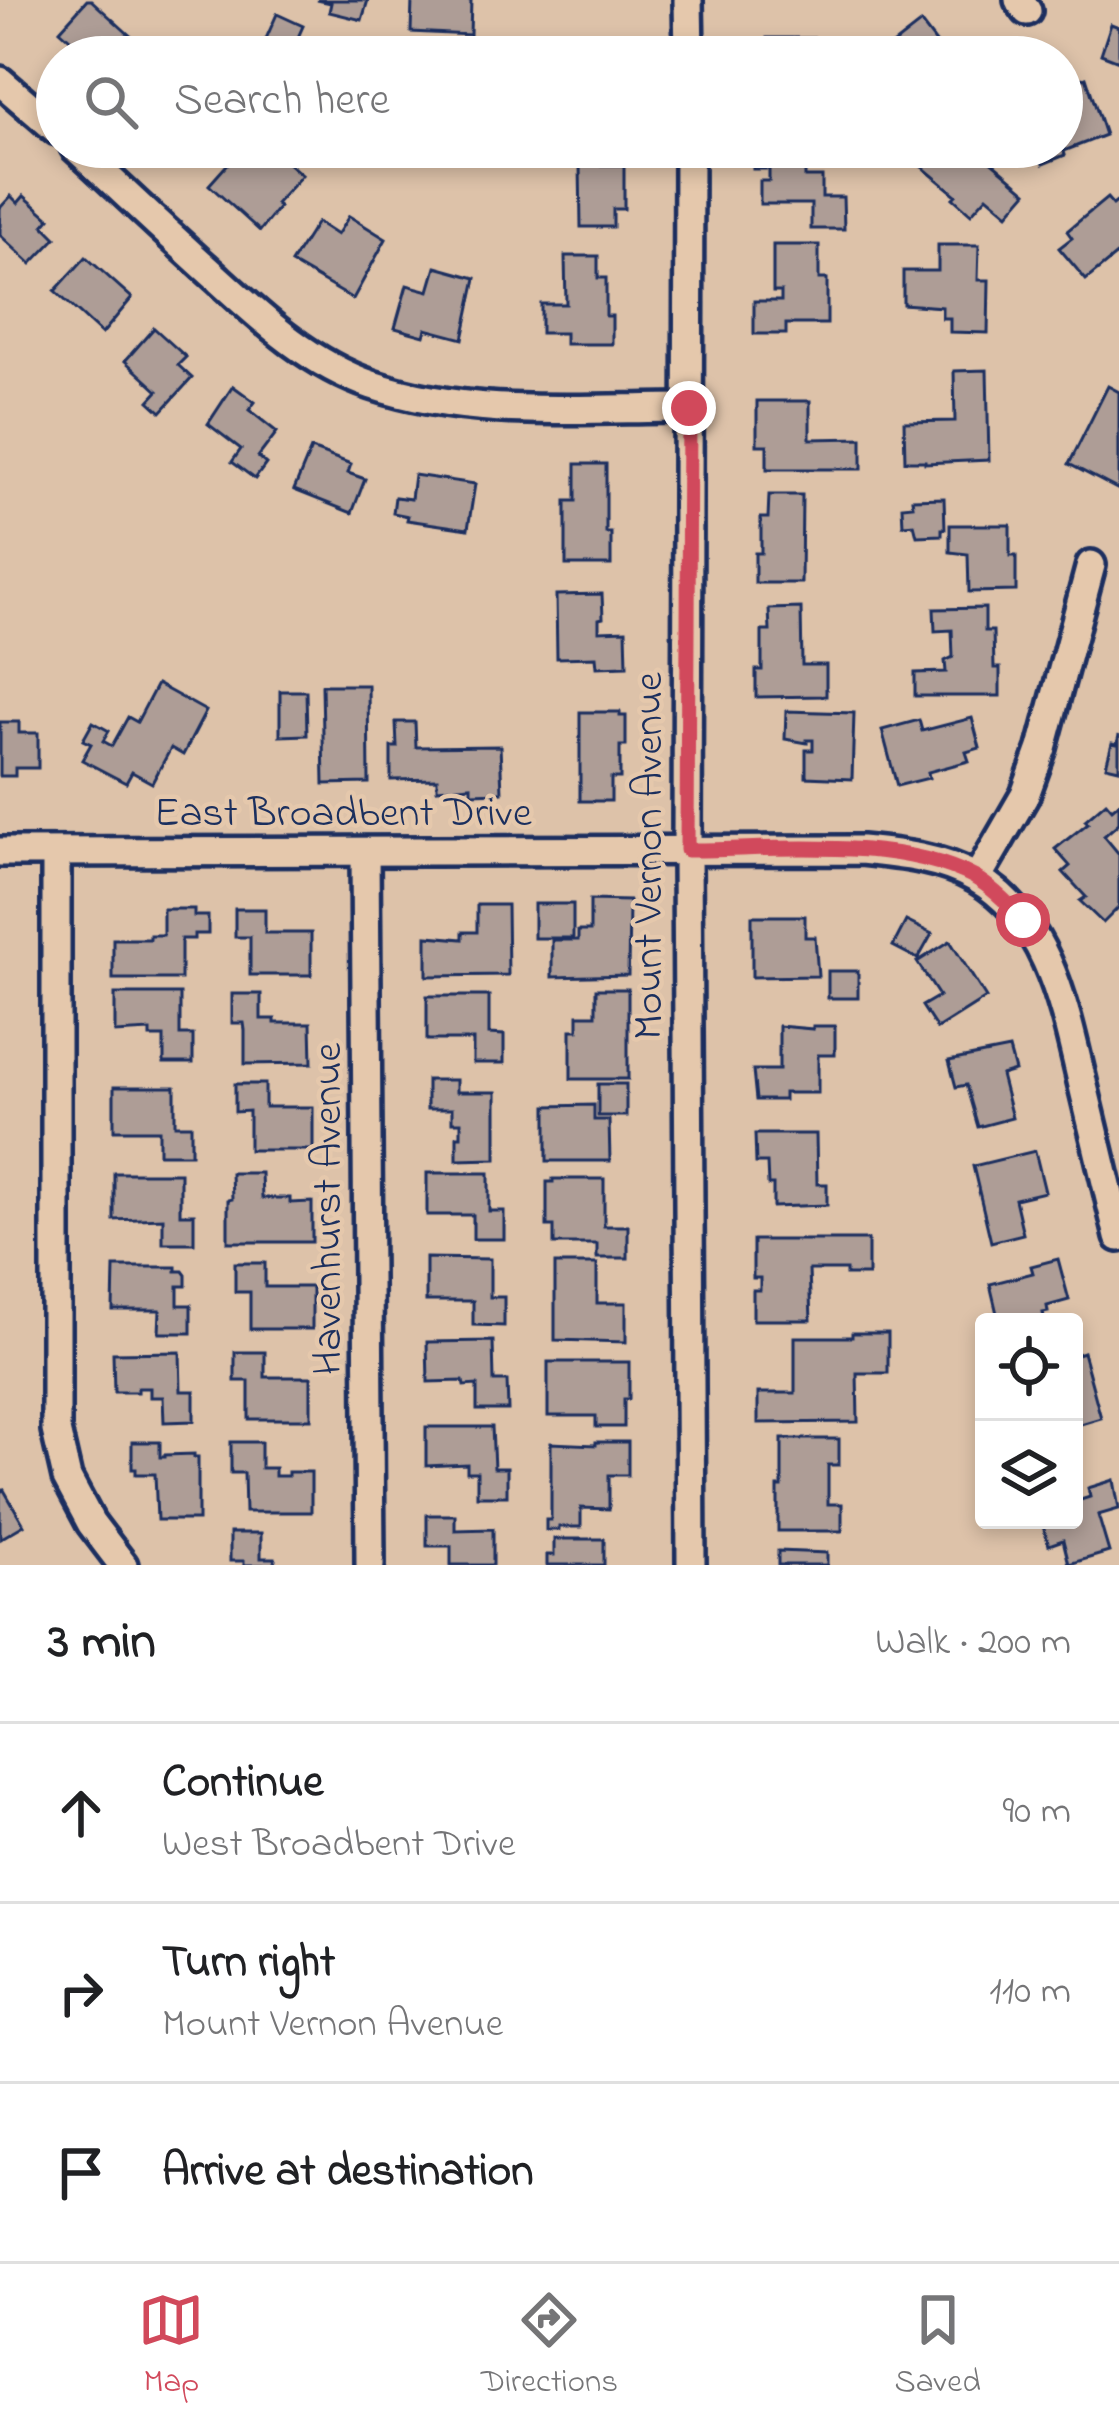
<!DOCTYPE html>
<meta charset="utf-8">
<style>
:root{--surface:#fff;--page:#f6f6f6;--text:#202124;--muted:#757577;--line:#e0e0e0;--accent:#d1495b}
body{margin:0;font-family:"Indie Flower",sans-serif;background:var(--page);color:var(--text)}
.controls{position:absolute;right:36px;bottom:36px;display:grid;overflow:hidden;border-radius:12px;box-shadow:0 6px 18px #0003}
.controls button{width:108px;height:108px;display:grid;place-items:center;padding:0;border:0;border-bottom:3px solid var(--line);background:var(--surface);color:var(--text);font:60px sans-serif}
.stop{position:absolute;width:36px;height:36px;margin:-27px;border:9px solid #d1495b;border-radius:50%;background:#fff}
.stop.end{background:#d1495b;border-color:#fff;box-shadow:0 3px 12px #0008}
.list{margin:0;padding:0;list-style:none}
h2{display:flex;justify-content:space-between;align-items:center;height:156px;margin:0;padding:0 48px;font-size:51px}
h2 small{font-size:39px;font-weight:400;color:var(--muted)}
.list li{display:grid;grid-template-columns:78px 1fr auto;gap:36px;align-items:center;box-sizing:border-box;height:180px;padding:0 48px;border-top:3px solid var(--line)}
.list b{display:block;font-size:45px;white-space:nowrap}
.list p{margin:0;font-size:39px;white-space:nowrap;color:var(--muted)}
.list em{font-size:39px;font-style:normal;color:var(--muted)}
.icon{flex:none;width:66px;height:66px;fill:none;stroke:currentColor;stroke-width:2;stroke-linecap:round;stroke-linejoin:round}
.map{position:relative;flex:none;width:1119px;height:1565px;overflow:hidden}
.search{position:absolute;background:var(--surface);box-shadow:0 6px 18px #0003;left:36px;right:36px;top:36px;height:132px;display:flex;align-items:center;gap:30px;box-sizing:border-box;padding:0 42px;border-radius:66px;color:var(--muted);font-size:45px}
.sheet{height:696px;background:var(--surface)}
nav{display:flex;justify-content:space-around;align-items:center;box-sizing:border-box;height:168px;border-top:3px solid var(--line);background:var(--surface);font-size:33px;color:var(--muted)}
nav a{display:grid;justify-items:center;gap:6px}
nav .on{color:var(--accent)}
.map>svg:first-child{display:block}
</style>
<div class="map">
<svg width="1119" height="1565" viewBox="0 0 1119 1565">
<rect width="100%" height="100%" fill="#ddc2a9"/>
<filter id="ink" filterUnits="userSpaceOnUse"><feTurbulence type="fractalNoise" baseFrequency=".00833" numOctaves="2"/><feDisplacementMap in="SourceGraphic" scale="24" xChannelSelector="R" yChannelSelector="G"/><feConvolveMatrix kernelMatrix="1 2 1 2 8 2 1 2 1" color-interpolation-filters="sRGB"/></filter>
<g filter="url(#ink)">
<g fill="#ae9d96" stroke="#1b2f5e" stroke-width="3">
<polygon points="87,0 91,0 134,39 118,57 107,57 99,50 90,57 60,30"/>
<polygon points="317,0 368,0 362,20 329,12 331,3"/>
<polygon points="412,0 471,0 470,35 411,32"/>
<polygon points="277,14 303,26 291,53 265,41"/>
<polygon points="921,23 940,48 934,53 937,57 890,57 885,51"/>
<polygon points="1111,24 1119,27 1119,61 1101,54"/>
<rect x="767" y="38" width="52" height="19"/>
<polygon points="578,50 625,53 625,57 577,57"/>
<polygon points="1086,77 1105,135 1064,151 1065,155 1043,164 1036,147 1062,147 1062,86"/>
<polygon points="270,147 302,175 276,204 279,207 260,231 209,185 241,149 257,163"/>
<polygon points="753,147 805,147 805,177 822,177 822,197 843,197 844,229 811,229 811,204 760,204 760,181 769,181 769,169 753,169"/>
<polygon points="877,147 917,147 917,148 904,163 900,160 897,164"/>
<polygon points="937,147 974,147 1027,192 1008,214 987,196 971,214 953,198 956,195 921,166"/>
<polygon points="580,165 624,165 624,209 613,209 613,227 581,227"/>
<polygon points="11,196 18,203 24,196 50,219 44,226 56,238 31,264 0,235 0,208"/>
<polygon points="1107,198 1113,205 1119,200 1119,253 1086,280 1059,248 1072,238 1067,231"/>
<polygon points="349,216 386,239 353,299 291,263 317,222 337,235"/>
<polygon points="773,245 819,245 819,279 827,279 827,324 786,324 786,334 754,334 754,301 781,301 781,292 773,292"/>
<polygon points="938,245 979,245 978,280 989,280 988,333 950,332 950,318 942,318 942,307 903,304 903,271 938,271"/>
<polygon points="565,256 598,256 598,278 606,278 606,316 612,316 612,344 565,344 565,333 541,333 541,304 566,304"/>
<polygon points="86,257 132,298 102,334 55,291"/>
<polygon points="436,267 476,278 463,339 426,329 424,336 395,328 407,285 429,291"/>
<polygon points="154,328 186,357 178,365 192,378 161,412 149,401 158,391 125,361"/>
<polygon points="987,370 989,460 925,463 925,461 905,461 904,422 955,421 954,371"/>
<polygon points="233,386 255,402 249,410 277,432 258,457 266,464 255,479 232,462 241,449 208,424"/>
<polygon points="1108,386 1119,392 1119,490 1069,464"/>
<polygon points="757,401 810,401 810,439 862,438 862,469 767,469 767,445 757,445"/>
<polygon points="311,449 351,464 348,473 365,479 352,513 294,490"/>
<polygon points="576,464 606,464 606,533 611,533 611,565 566,565 566,501 576,501"/>
<polygon points="414,475 475,484 468,529 407,520 408,516 393,513 395,497 411,499"/>
<polygon points="769,495 802,495 801,583 755,583 755,553 761,553 761,518 768,518"/>
<polygon points="944,498 945,529 942,529 942,535 917,536 914,524 903,525 902,506 913,505 912,499"/>
<polygon points="950,525 1010,525 1010,556 1016,556 1016,591 969,592 968,554 950,552"/>
<polygon points="602,594 603,618 599,619 599,631 626,630 627,666 597,667 596,657 557,658 556,595"/>
<polygon points="801,608 802,665 826,665 826,696 756,697 756,670 762,670 762,631 770,631 769,609"/>
<polygon points="985,608 985,631 993,631 994,668 1000,668 1000,696 915,696 915,673 946,672 945,661 953,657 952,630 935,631 934,609"/>
<polygon points="157,684 206,711 183,755 171,748 152,783 132,772 126,783 82,760 91,744 83,740 93,722 109,731 103,741 112,746 128,717 137,722"/>
<polygon points="322,685 368,685 369,783 324,784"/>
<polygon points="280,691 306,691 307,735 280,736"/>
<polygon points="786,711 854,713 852,779 806,777 806,750 813,750 813,740 807,740 807,743 785,739"/>
<polygon points="580,712 620,712 620,716 626,716 626,746 620,746 620,778 611,778 611,801 580,801"/>
<polygon points="972,718 980,748 966,752 969,761 928,772 929,778 897,786 882,730 919,720 922,731"/>
<polygon points="0,722 19,722 19,733 38,733 38,768 15,768 15,776 0,776"/>
<polygon points="396,722 415,722 416,747 500,746 502,792 471,793 471,786 437,789 437,779 391,780 391,747 397,747"/>
<polygon points="1119,735 1119,769 1106,766 1112,743 1117,744"/>
<polygon points="1106,802 1112,809 1119,803 1119,823 1104,836 1119,854 1119,907 1103,923 1080,901 1086,897 1063,872 1070,866 1055,849 1088,823 1085,820"/>
<polygon points="590,900 629,901 628,975 552,977 552,940 578,940 578,931 590,931"/>
<rect x="534" y="904" width="39" height="34"/>
<polygon points="477,905 507,905 508,975 427,976 427,936 463,939 463,932 477,932"/>
<polygon points="163,909 194,909 194,916 208,916 208,934 194,934 194,939 181,939 181,979 113,979 113,939 150,939 150,935 163,935"/>
<polygon points="235,909 265,909 265,933 311,933 311,975 250,975 250,937 235,937"/>
<polygon points="752,916 805,916 805,937 815,937 818,976 752,977"/>
<polygon points="906,921 932,934 918,959 893,946"/>
<polygon points="950,941 986,998 937,1029 922,1006 939,996 917,962"/>
<rect x="828" y="971" width="30" height="27"/>
<polygon points="596,989 628,989 628,1079 571,1079 571,1030 578,1030 578,1015 596,1015"/>
<polygon points="115,994 180,994 180,1035 193,1035 193,1063 164,1063 164,1037 150,1037 150,1031 115,1033"/>
<polygon points="232,994 261,994 261,1019 275,1019 275,1023 311,1023 312,1063 245,1064 245,1030 244,1023 232,1023"/>
<polygon points="427,996 489,996 489,1034 504,1035 504,1063 473,1063 473,1040 427,1040"/>
<polygon points="779,1026 813,1029 813,1026 835,1026 835,1055 818,1055 818,1093 784,1093 784,1100 756,1100 753,1070 779,1070"/>
<polygon points="1009,1049 1015,1071 1001,1075 1012,1118 978,1127 966,1085 956,1087 949,1061"/>
<polygon points="427,1080 456,1080 456,1092 496,1092 496,1159 457,1160 457,1136 461,1136 461,1122 452,1122 452,1109 427,1109"/>
<polygon points="235,1084 265,1084 265,1107 313,1107 313,1150 249,1150 249,1111 235,1112"/>
<rect x="598" y="1084" width="28" height="32"/>
<polygon points="114,1087 175,1087 175,1125 191,1125 191,1154 159,1154 159,1130 114,1130"/>
<polygon points="594,1105 594,1120 609,1120 610,1161 547,1161 547,1106"/>
<polygon points="755,1134 816,1134 817,1184 827,1184 827,1205 773,1207 773,1185 768,1185 767,1163 756,1163"/>
<polygon points="1035,1151 1045,1192 1015,1199 1023,1234 991,1242 973,1166"/>
<polygon points="114,1173 180,1173 180,1214 194,1214 194,1243 163,1243 163,1218 114,1220"/>
<polygon points="231,1173 261,1173 262,1198 290,1198 290,1203 312,1202 312,1242 228,1242 228,1200 232,1199"/>
<polygon points="427,1173 489,1173 489,1211 504,1211 504,1239 473,1239 473,1215 427,1215"/>
<polygon points="553,1179 604,1179 604,1226 628,1226 628,1258 597,1258 597,1244 554,1244 554,1226 547,1226 547,1182 553,1182"/>
<polygon points="753,1240 868,1240 868,1275 846,1275 846,1270 809,1270 811,1320 753,1320 753,1290 760,1290 760,1278 753,1278"/>
<polygon points="426,1258 490,1259 490,1297 504,1297 504,1326 473,1325 473,1301 426,1301"/>
<polygon points="1058,1259 1069,1300 1047,1306 1048,1312 1043,1313 1045,1322 999,1322 990,1284 1033,1273 1031,1266"/>
<polygon points="235,1263 265,1263 265,1287 312,1287 312,1329 250,1329 250,1292 235,1292"/>
<polygon points="555,1264 597,1264 597,1303 626,1303 626,1342 555,1340"/>
<polygon points="114,1267 176,1267 176,1271 183,1271 186,1275 186,1286 178,1286 178,1305 191,1305 191,1333 159,1333 160,1310 113,1310"/>
<polygon points="852,1333 888,1333 888,1373 857,1373 858,1422 758,1423 758,1393 795,1393 795,1337 852,1337"/>
<polygon points="493,1341 494,1381 507,1381 508,1410 477,1410 477,1385 464,1386 463,1381 428,1382 427,1342"/>
<polygon points="180,1352 181,1391 194,1391 194,1421 164,1422 163,1397 150,1397 150,1388 138,1388 138,1392 114,1392 113,1353"/>
<polygon points="235,1352 265,1352 265,1377 311,1377 311,1419 249,1419 249,1381 235,1381"/>
<polygon points="1083,1352 1101,1418 1074,1426 1074,1355"/>
<polygon points="548,1362 629,1362 629,1399 624,1399 624,1427 596,1427 596,1416 548,1416"/>
<polygon points="426,1427 492,1427 494,1468 507,1468 507,1496 477,1496 477,1472 467,1472 467,1464 426,1466"/>
<polygon points="782,1439 839,1439 839,1465 828,1465 828,1504 842,1504 842,1531 778,1531 778,1487 782,1487"/>
<polygon points="132,1442 160,1442 160,1457 165,1457 165,1455 194,1454 194,1457 198,1457 198,1520 157,1520 155,1474 136,1474 136,1469 132,1469"/>
<polygon points="231,1442 261,1442 261,1468 275,1468 275,1476 288,1476 288,1472 311,1472 311,1512 245,1512 244,1473 231,1473"/>
<polygon points="596,1442 628,1442 628,1475 609,1475 609,1509 581,1508 581,1527 559,1527 559,1530 546,1530 546,1520 551,1520 551,1443 596,1445"/>
<polygon points="1114,1480 1119,1509 1098,1515 1109,1552 1069,1564 1063,1540 1049,1545 1041,1520 1074,1520 1074,1502 1090,1497 1088,1488"/>
<polygon points="4,1490 24,1525 0,1539 0,1492"/>
<polygon points="427,1515 455,1515 455,1530 493,1529 493,1565 451,1565 451,1546 427,1546"/>
<polygon points="230,1533 261,1533 261,1558 275,1558 275,1565 244,1565 244,1561 230,1561"/>
<polygon points="554,1539 604,1539 604,1565 547,1565 547,1555 554,1555"/>
<polygon points="778,1551 827,1553 827,1565 778,1565"/>
</g>
<g fill="none" stroke-linecap="round" stroke-linejoin="round">
<defs>
<g id="minor">
<polyline points="688,0 689,57"/>
<polyline points="1019,0 1027,11"/>
<polyline points="0,81 57,130"/>
<path d="M75,147C122,190 168,234 216,277C263,320 310,364 372,385C473,419 585,408 689,408"/>
<polyline points="689,147 687,851 691,1565"/>
<path d="M0,852L861,850C901,854 941,858 976,878C1052,922 1066,1016 1085,1094C1096,1141 1108,1189 1119,1237"/>
<polyline points="365,852 370,1565"/>
<polyline points="56,854 56,1430 67,1478 91,1523 123,1565"/>
<polyline points="977,878 1025,795 1042,748 1091,565"/>
</g>
</defs>
<use href="#minor" stroke="#1b2f5e" stroke-width="36"/>
<use href="#minor" stroke="#e5c8ac" stroke-width="27"/>
</g>
</g>
<g fill="none" stroke-linecap="round" stroke-linejoin="round" filter="url(#ink)">
<path stroke="#d1495b" stroke-width="15" d="M689,408L687,850C773,850 897,836 974,877C993,888 1008,903 1023,920"/>
</g>
<g text-anchor="middle" stroke-width="9" stroke-linejoin="round" paint-order="stroke">
<g font-size="42" fill="#1b2f5e" stroke="#e5c8ac">
<text x="343" y="825">East Broadbent Drive</text>
<text transform="translate(646 856) rotate(-90)" y="15">Mount Vernon Avenue</text>
<text transform="translate(325 1209) rotate(-90)" y="15">Havenhurst Avenue</text>
</g>
</g>
</svg>
<div class="controls">
<button><svg class="icon" aria-label="locate" viewBox="0 0 24 24"><circle cx="12" cy="12" r="6"/><path d="M12 2v4M12 18v4M2 12h4M18 12h4"/></svg></button>
<button><svg class="icon" aria-label="layers" viewBox="0 0 24 24"><path d="M12 4l9 5-9 5-9-5zM3 14l9 5 9-5"/></svg></button>
</div>
<div class="stop" style="left:1023px;top:920px"></div>
<div class="stop end" style="left:689px;top:408px"></div>
<div class="search"><svg class="icon" aria-label="search" viewBox="0 0 24 24"><circle cx="10" cy="10" r="6"/><path d="M15 15l6 6"/></svg>Search here</div>
</div>
<section class="sheet">
<h2>3 min<small>Walk · 200 m</small></h2>
<ul class="list">
<li><svg class="icon" aria-label="ahead" viewBox="0 0 24 24"><path d="M12 20V5M6 11l6-6 6 6"/></svg><div><b>Continue</b><p>West Broadbent Drive</p></div><em>90 m</em></li>
<li><svg class="icon" aria-label="right" viewBox="0 0 24 24"><path d="M7 20v-9h11M14 6l5 5-5 5"/></svg><div><b>Turn right</b><p>Mount Vernon Avenue</p></div><em>110 m</em></li>
<li><svg class="icon" aria-label="arrive" viewBox="0 0 24 24"><path d="M6 21V4h12l-3 4 3 4H6"/></svg><div><b>Arrive at destination</b></div></li>
</ul>
</section>
<nav>
<a class="on"><svg class="icon" aria-label="map" viewBox="0 0 24 24"><path d="M3 6l6-2 6 2 6-2v14l-6 2-6-2-6 2zM9 4v14M15 6v14"/></svg>Map</a>
<a><svg class="icon" aria-label="directions" viewBox="0 0 24 24"><path d="M12 3l9 9-9 9-9-9zM9 14v-3h6M13 9l2 2-2 2"/></svg>Directions</a>
<a><svg class="icon" aria-label="saved" viewBox="0 0 24 24"><path d="M7 4h10v16l-5-4-5 4z"/></svg>Saved</a>
</nav>
